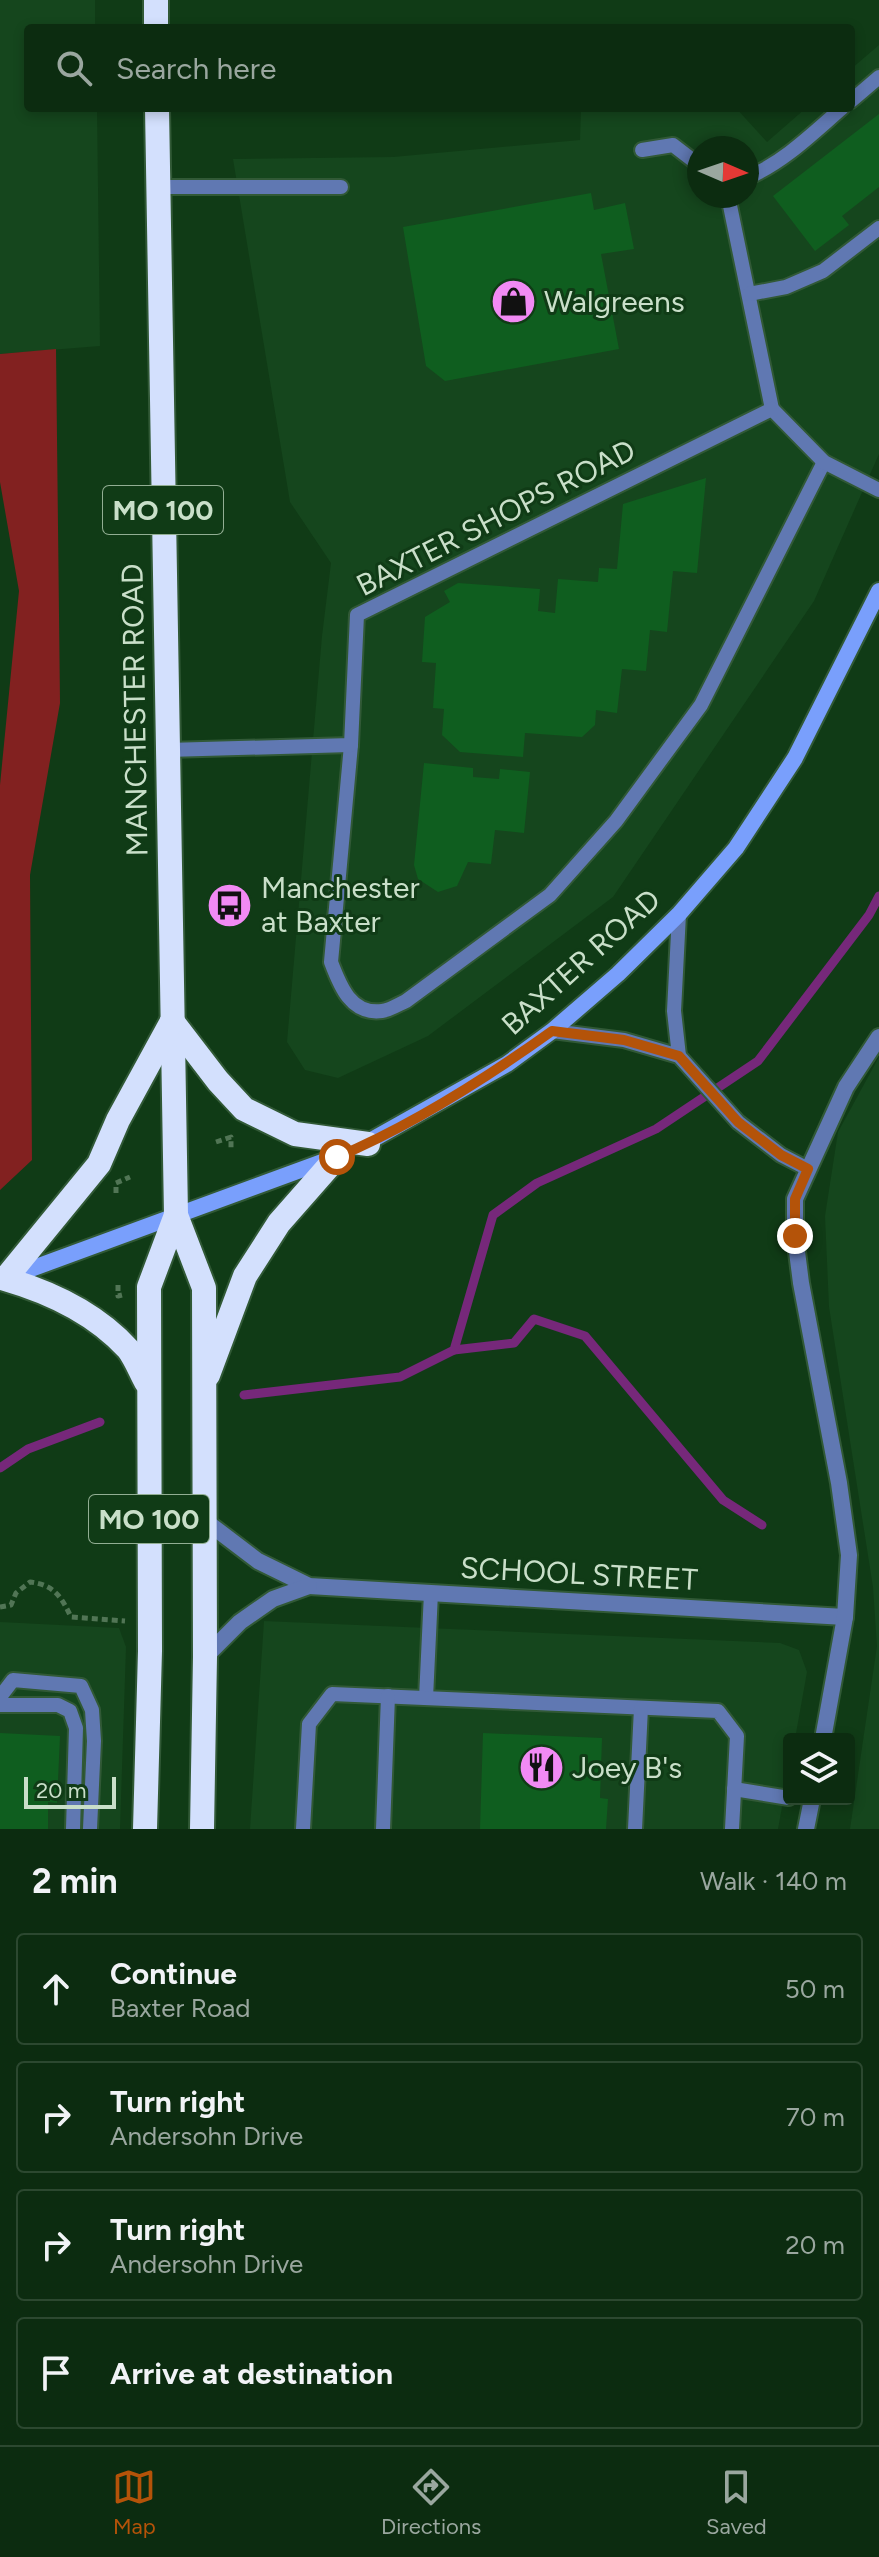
<!DOCTYPE html>
<meta charset="utf-8">
<style>
:root{--surface:#0c2c10;--page:#1a381e;--text:#f1f3f6;--muted:#9aa79f;--line:#2c4830;--accent:#b45309}
body{margin:0;font-family:Figtree,sans-serif;background:var(--page);color:var(--text)}
.controls{position:absolute;right:24px;bottom:24px;display:grid;overflow:hidden;border-radius:8px;box-shadow:0 4px 12px #0003}
.controls button{width:72px;height:72px;display:grid;place-items:center;padding:0;border:0;border-bottom:2px solid var(--line);background:var(--surface);color:var(--text);font:40px sans-serif}
.compass{position:absolute;left:687px;top:136px;width:72px;height:72px;border-radius:50%;background:var(--surface);box-shadow:0 4px 12px #0003;rotate:92deg}
.scale{position:absolute;left:24px;bottom:20px;width:92px;box-sizing:border-box;padding-left:8px;border:4px solid #c9dfc9;border-top:0;font-size:22px;line-height:28px;white-space:nowrap;color:#c9dfc9;-webkit-text-stroke:6px #103b16;paint-order:stroke}
.stop{position:absolute;width:24px;height:24px;margin:-18px;border:6px solid #b45309;border-radius:50%;background:#fff}
.stop.end{background:#b45309;border-color:#fff;box-shadow:0 2px 8px #0008}
.list{margin:0;padding:0;list-style:none}
h2{display:flex;justify-content:space-between;align-items:center;height:104px;margin:0;padding:0 32px;font-size:34px}
h2 small{font-size:26px;font-weight:400;color:var(--muted)}
.list li{display:grid;grid-template-columns:52px 1fr auto;gap:24px;align-items:center;box-sizing:border-box;height:112px;margin:0 16px 16px;padding:0 16px;border:2px solid var(--line);border-radius:8px}
.list b{display:block;font-size:30px;white-space:nowrap}
.list p{margin:0;font-size:26px;white-space:nowrap;color:var(--muted)}
.list em{font-size:26px;font-style:normal;color:var(--muted)}
.icon{flex:none;width:44px;height:44px;fill:none;stroke:currentColor;stroke-width:2;stroke-linecap:round;stroke-linejoin:round}
.map{position:relative;flex:none;width:879px;height:1829px;overflow:hidden}
.search{position:absolute;background:var(--surface);box-shadow:0 4px 12px #0003;left:24px;right:24px;top:24px;height:88px;display:flex;align-items:center;gap:20px;box-sizing:border-box;padding:0 28px;border-radius:8px;color:var(--muted);font-size:30px}
.sheet{height:616px;background:var(--surface)}
nav{display:flex;justify-content:space-around;align-items:center;box-sizing:border-box;height:112px;border-top:2px solid var(--line);background:var(--surface);font-size:22px;color:var(--muted)}
nav a{display:grid;justify-items:center;gap:4px}
nav .on{color:var(--accent)}
.map>svg:first-child{display:block}
</style>
<div class="map">
<svg width="879" height="1829" viewBox="0 0 879 1829">
<rect width="100%" height="100%" fill="#103b16"/>
<g fill="#15461d" fill-rule="evenodd">
<polygon points="0,0 95,0 95,28 28,28 28,108 97,108 100,346 0,354"/>
<path d="M879,45V454L814,601L613,897L428,1036L338,1078L305,1070L287,1042L322,636L331,563L290,502L233,159L393,157L580,140L581,108H736L767,142L806,108H851V69ZM699,148H747V196H699Z"/>
<polygon points="879,1057 879,1829 850,1829 877,1646 873,1587 829,1307 825,1216 838,1132"/>
<polygon points="264,1621 780,1643 799,1650 807,1672 795,1739 789,1739 789,1769 778,1829 250,1829"/>
<polygon points="0,1622 119,1628 126,1647 120,1829 0,1829"/>
</g>
<polygon fill="#822120" points="56,349 60,703 30,875 32,1160 0,1190 0,785 19,591 0,482 0,354"/>
<g fill="none" stroke-linecap="round" stroke-linejoin="round">
<g stroke="#76287a" stroke-width="9">
<polyline points="454,1350 514,1343 534,1319 585,1336 723,1500 762,1525"/>
<polyline points="244,1395 400,1377 454,1350 493,1215 537,1183 656,1129 758,1061 869,915 879,896"/>
<polyline points="0,1468 28,1449 100,1422"/>
</g>
</g>
<g fill="#0f5e1f">
<polygon points="879,114 879,187 842,216 849,225 815,251 773,196"/>
<polygon points="591,193 594,210 625,203 634,249 601,254 619,349 445,381 426,366 403,227"/>
<polygon points="706,478 697,573 673,571 667,632 650,630 646,671 622,669 617,713 596,710 595,725 582,737 525,733 523,757 460,752 442,735 444,709 433,708 436,663 422,662 425,617 450,602 444,591 458,583 540,589 538,611 555,613 558,579 598,582 599,568 617,569 623,504"/>
<polygon points="424,763 473,768 473,777 499,779 500,769 530,772 524,833 495,830 491,864 468,862 457,886 438,892 418,879 414,865"/>
<polygon points="0,1733 60,1736 57,1803 48,1802 48,1829 0,1829"/>
<polygon points="483,1733 602,1738 600,1798 608,1799 606,1829 480,1829"/>
</g>
<g fill="none" stroke-linecap="round" stroke-linejoin="round">
<defs>
<g id="lane">
<polyline points="851,101 879,77"/>
<polyline points="642,150 673,145 699,165"/>
<path d="M747,178C784,162 812,134 842,108"/>
<polyline points="158,187 341,187"/>
<polyline points="728,196 772,409"/>
<polyline points="749,294 786,287 823,271 879,228"/>
<path d="M351,745L331,962C340,986 351,1015 382,1011C390,1010 399,1004 406,1001L550,895L616,821L701,705L824,462"/>
<polyline points="167,750 351,745 357,615 772,409 824,462 879,490"/>
<polyline points="679,914 674,1011 679,1056"/>
<polyline points="552,1031 624,1040 679,1056 738,1122 781,1155 808,1169"/>
<polyline points="0,1697 13,1680 81,1686 92,1710 94,1741 90,1829"/>
<polyline points="426,1698 431,1593"/>
<polyline points="0,1705 58,1705 70,1711 76,1728 73,1829"/>
<polyline points="734,1789 789,1798"/>
<polyline points="303,1829 309,1724 332,1694 718,1711 737,1736 732,1829"/>
<polyline points="383,1829 388,1696"/>
<polyline points="635,1829 641,1708"/>
</g>
<g id="street">
<polyline points="204,1520 258,1561 309,1586 845,1617"/>
<polyline points="205,1657 240,1622 273,1599 309,1586"/>
<polyline points="823,1739 845,1617 849,1555 839,1483 801,1283 795,1236 795,1199 846,1087 879,1037"/>
<polyline points="806,1829 812,1799"/>
</g>
<g id="secondary">
<polyline points="361,1146 507,1064 552,1031 618,974 679,914 736,848 795,758 879,591"/>
<polyline points="9,1277 333,1158"/>
</g>
<g id="highway">
<polyline points="156,0 156,28"/>
<polyline points="157,108 176,1215 204,1288 205,1657 202,1829"/>
<polyline points="172,1021 218,1081 244,1109 295,1134 368,1144"/>
<polyline points="208,1375 245,1276 279,1223 337,1157"/>
<path d="M146,1382C140,1371 135,1358 128,1349C96,1314 50,1292 5,1279L99,1164L118,1120L171,1023"/>
<polyline points="145,1829 150,1651 149,1287 176,1215"/>
</g>
</defs>
<use href="#lane" stroke="#315936" stroke-width="18"/>
<use href="#street" stroke="#315936" stroke-width="20"/>
<use href="#secondary" stroke="#315936" stroke-width="20"/>
<use href="#highway" stroke="#315936" stroke-width="28"/>
<g stroke="#517555" stroke-width="5" stroke-dasharray="6 4" stroke-linecap="butt">
<polyline points="216,1142 231,1137 231,1151"/>
<polyline points="116,1193 116,1183 130,1177"/>
<polyline points="118,1285 118,1296 122,1295"/>
<path d="M0,1607L11,1605L16,1593L30,1582C54,1585 61,1596 71,1617L125,1621"/>
</g>
<use href="#lane" stroke="#6078b2" stroke-width="14"/>
<use href="#street" stroke="#6078b2" stroke-width="16"/>
<use href="#secondary" stroke="#799ffc" stroke-width="16"/>
<use href="#highway" stroke="#d3e0fd" stroke-width="24"/>
</g>
<g fill="none" stroke-linecap="round" stroke-linejoin="round">
<path stroke="#b45309" stroke-width="10" d="M337,1157C413,1125 485,1079 552,1031L624,1040L679,1056L738,1122L781,1155L808,1169L795,1199V1236"/>
</g>
<defs>
<symbol id="shop-disc" viewBox="-11 -11 22 22"><circle r="9.5" fill="#f18af4" stroke="#103b16"/><path d="M-5-2.5h2.3a2.7 3.5 0 0 1 5.4 0H5L5.5 6h-11ZM-1.5-2.5h3a1.5 2.3 0 0 0-3 0Z" fill="#111"/></symbol>
<symbol id="bus-disc" viewBox="-11 -11 22 22"><circle r="9.5" fill="#f18af4" stroke="#103b16"/><path d="M-5-6H5V4H4V6H2V4H-2V6H-4V4H-5ZM-3.5-4V0h7V-4ZM-3.5 1.2v1.5H-2V1.2ZM2 1.2v1.5H3.5V1.2Z" fill="#111"/></symbol>
<symbol id="restaurant-disc" viewBox="-11 -11 22 22"><circle r="9.5" fill="#f18af4" stroke="#103b16"/><path d="M-5-6h1v4h1v-4h1v4h1v-4h1v5L-1.5 .5V6h-2V.5L-5-1ZM5-6V6H3V1.5H1.5Q1.5-4 5-6Z" fill="#111"/></symbol>
</defs>
<g fill-rule="evenodd">
<use href="#shop-disc" x="488" y="276" width="51" height="51"/>
<use href="#bus-disc" x="204" y="880" width="51" height="51"/>
<use href="#restaurant-disc" x="516" y="1742" width="51" height="51"/>
</g>
<g text-anchor="middle" stroke-width="6" stroke-linejoin="round" paint-order="stroke">
<g fill="#103b16" stroke="#92ae93" stroke-width="2">
<rect x="103" y="486" width="120" height="48" rx="6"/>
<rect x="89" y="1495" width="120" height="48" rx="6"/>
</g>
<g font-size="28" font-weight="bold" fill="#c9dfc9">
<text x="163" y="520">MO 100</text>
<text x="149" y="1529">MO 100</text>
</g>
<g font-size="30" fill="#c9dfc9" stroke="#103b16" text-anchor="start">
<text x="544" y="312">Walgreens</text>
<text x="261" y="898">Manchester<tspan x="261" dy="34">at Baxter</tspan></text>
<text x="572" y="1778">Joey B's</text>
</g>
<g font-size="30" fill="#c9dfc9" stroke="#103b16">
<text transform="translate(496 518) rotate(-27)" y="10">BAXTER SHOPS ROAD</text>
<text transform="translate(135 710) rotate(-91)" y="10">MANCHESTER ROAD</text>
<text transform="translate(581 962) rotate(-42)" y="10">BAXTER ROAD</text>
<text transform="translate(579 1574) rotate(3)" y="10">SCHOOL STREET</text>
</g>
</g>
</svg>
<div class="controls">
<button><svg class="icon" aria-label="layers" viewBox="0 0 24 24"><path d="M12 4l9 5-9 5-9-5zM3 14l9 5 9-5"/></svg></button>
</div>
<svg class="compass" viewBox="-18 -18 36 36"><path d="M0-13l5 13h-10z" fill="#e53935"/><path d="M0 13l5-13h-10z" fill="#9aa79f"/></svg>
<div class="scale">20 m</div>
<div class="stop" style="left:337px;top:1157px"></div>
<div class="stop end" style="left:795px;top:1236px"></div>
<div class="search"><svg class="icon" aria-label="search" viewBox="0 0 24 24"><circle cx="10" cy="10" r="6"/><path d="M15 15l6 6"/></svg>Search here</div>
</div>
<section class="sheet">
<h2>2 min<small>Walk · 140 m</small></h2>
<ul class="list">
<li><svg class="icon" aria-label="ahead" viewBox="0 0 24 24"><path d="M12 20V5M6 11l6-6 6 6"/></svg><div><b>Continue</b><p>Baxter Road</p></div><em>50 m</em></li>
<li><svg class="icon" aria-label="right" viewBox="0 0 24 24"><path d="M7 20v-9h11M14 6l5 5-5 5"/></svg><div><b>Turn right</b><p>Andersohn Drive</p></div><em>70 m</em></li>
<li><svg class="icon" aria-label="right" viewBox="0 0 24 24"><path d="M7 20v-9h11M14 6l5 5-5 5"/></svg><div><b>Turn right</b><p>Andersohn Drive</p></div><em>20 m</em></li>
<li><svg class="icon" aria-label="arrive" viewBox="0 0 24 24"><path d="M6 21V4h12l-3 4 3 4H6"/></svg><div><b>Arrive at destination</b></div></li>
</ul>
</section>
<nav>
<a class="on"><svg class="icon" aria-label="map" viewBox="0 0 24 24"><path d="M3 6l6-2 6 2 6-2v14l-6 2-6-2-6 2zM9 4v14M15 6v14"/></svg>Map</a>
<a><svg class="icon" aria-label="directions" viewBox="0 0 24 24"><path d="M12 3l9 9-9 9-9-9zM9 14v-3h6M13 9l2 2-2 2"/></svg>Directions</a>
<a><svg class="icon" aria-label="saved" viewBox="0 0 24 24"><path d="M7 4h10v16l-5-4-5 4z"/></svg>Saved</a>
</nav>
